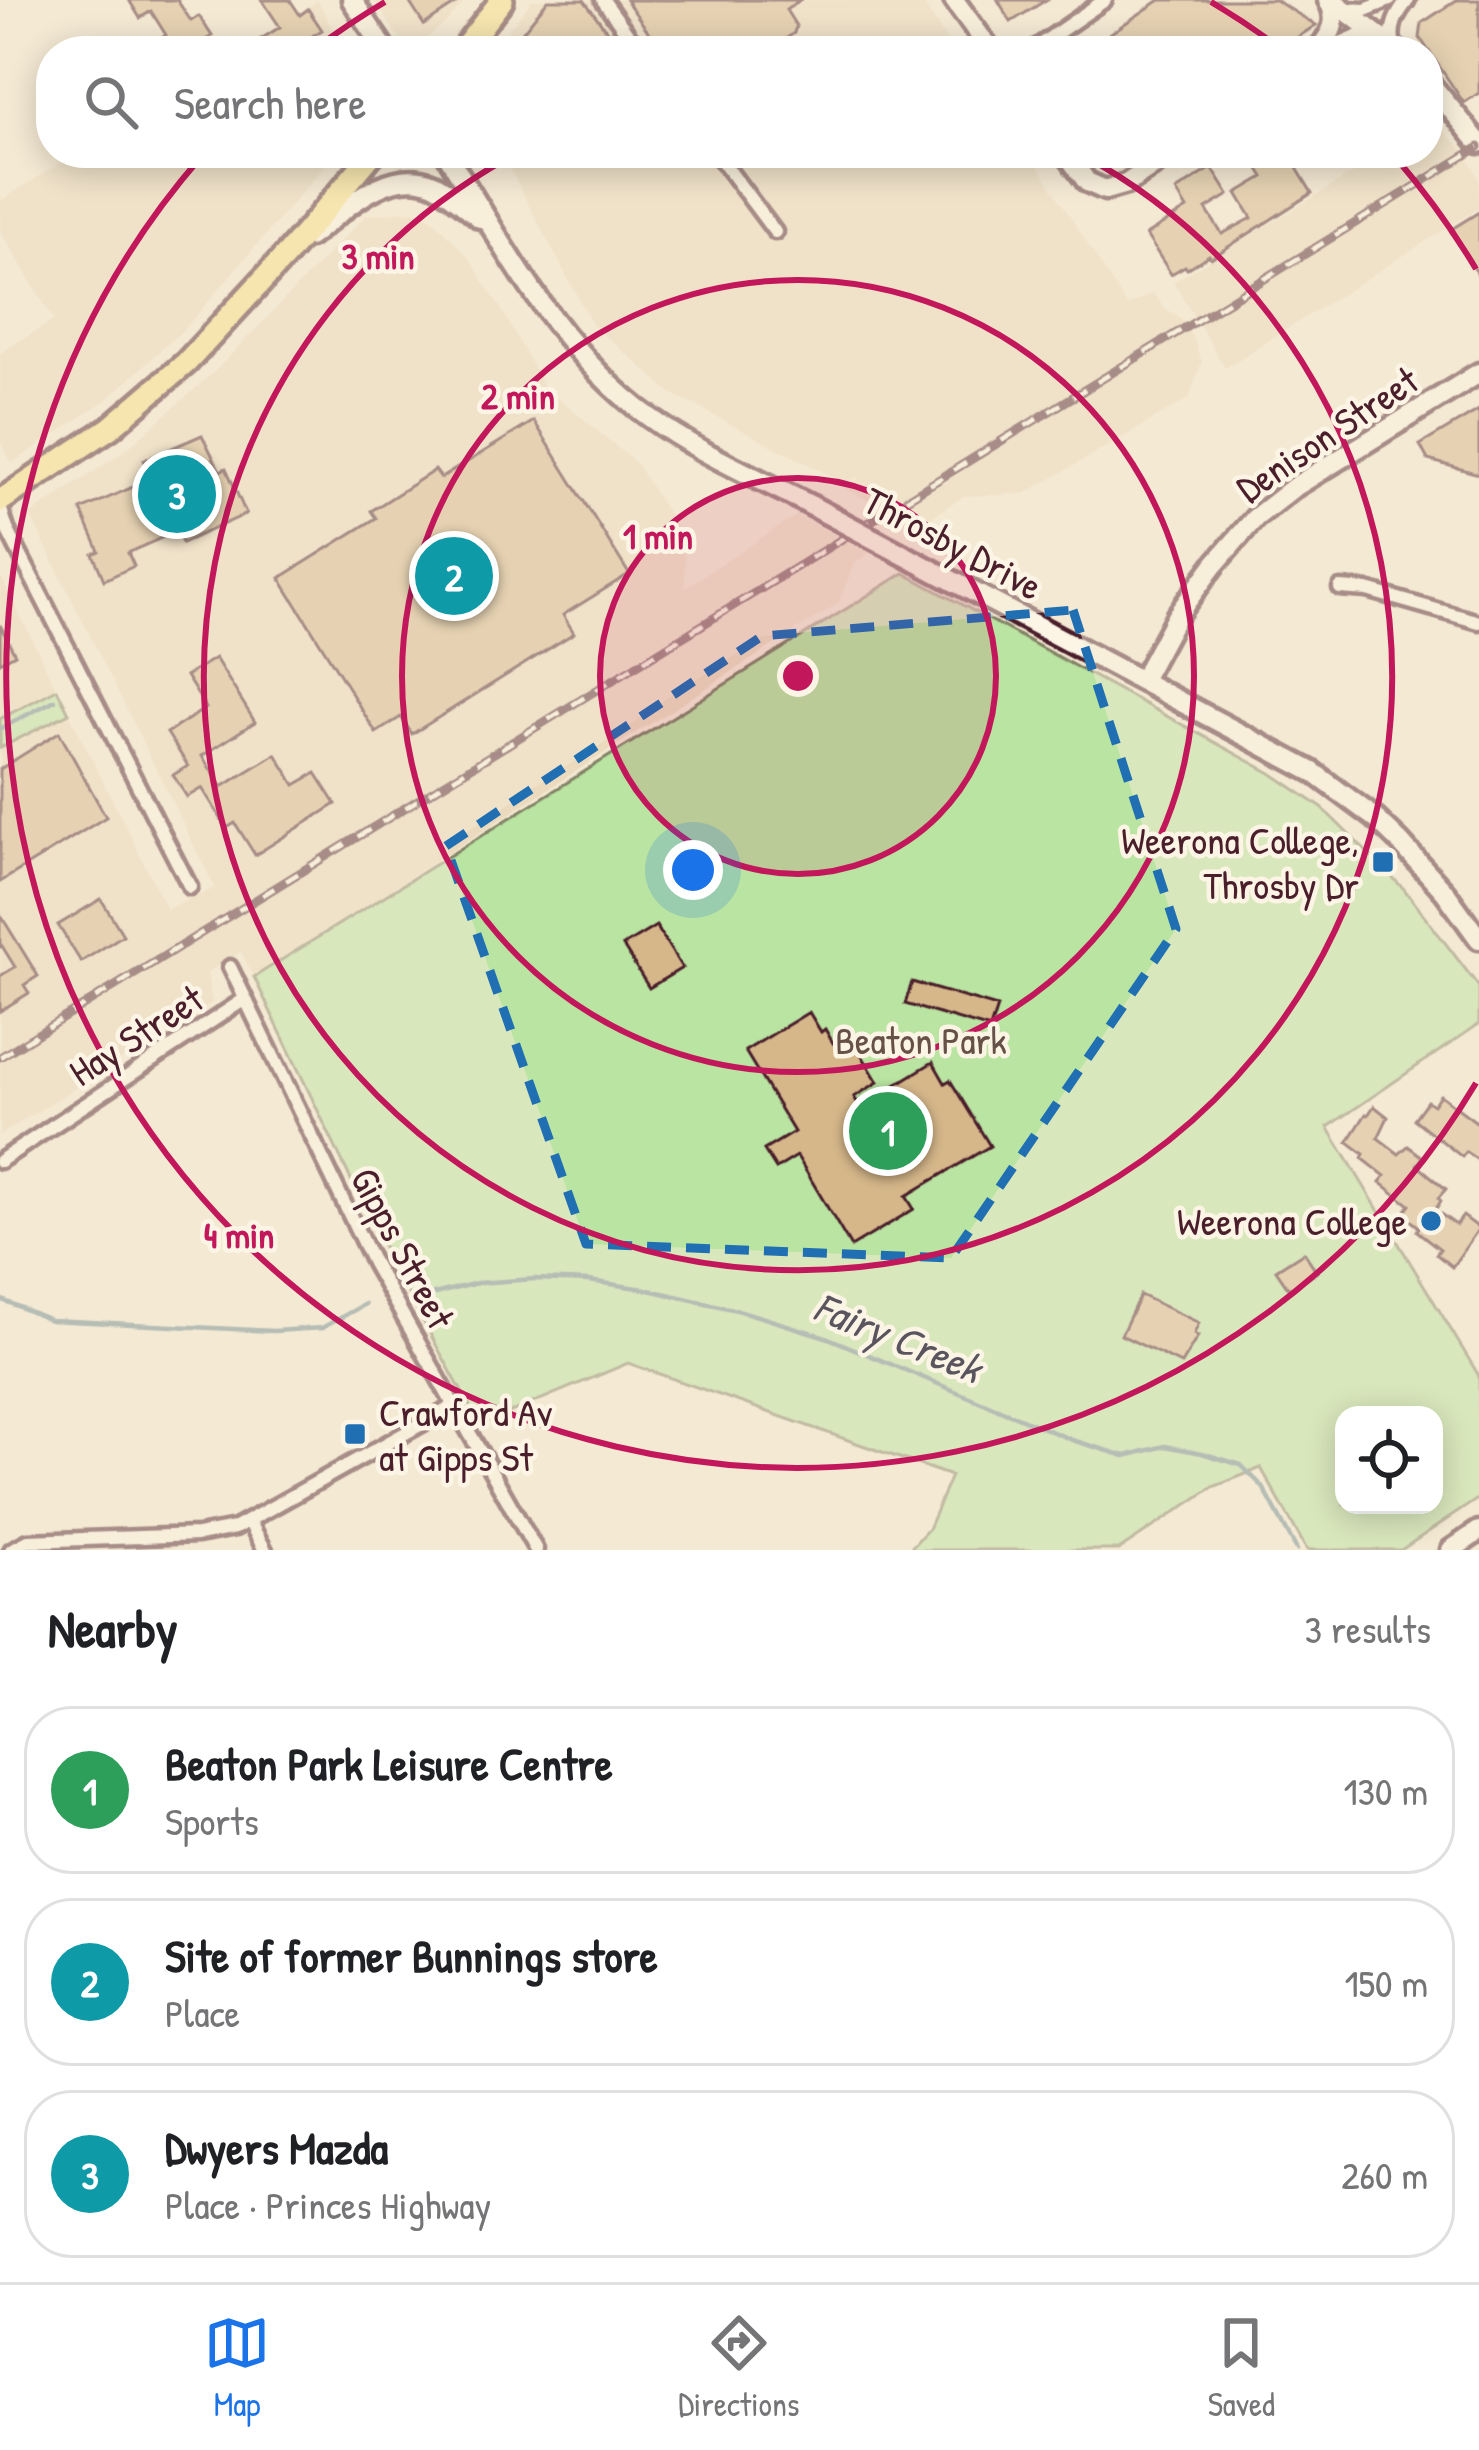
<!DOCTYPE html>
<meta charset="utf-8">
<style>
:root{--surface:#fff;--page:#f2f2f2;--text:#202124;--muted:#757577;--line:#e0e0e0;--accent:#1a73e8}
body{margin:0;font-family:"Patrick Hand",sans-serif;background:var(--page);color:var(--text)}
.controls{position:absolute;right:36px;bottom:36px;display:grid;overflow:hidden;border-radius:24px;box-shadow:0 6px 30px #0003}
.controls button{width:108px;height:108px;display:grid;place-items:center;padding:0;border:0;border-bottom:3px solid var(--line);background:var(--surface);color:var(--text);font:60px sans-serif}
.you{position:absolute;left:693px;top:870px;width:42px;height:42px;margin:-30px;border:9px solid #fff;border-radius:50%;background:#1a73e8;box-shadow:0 0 0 18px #1a73e833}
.badge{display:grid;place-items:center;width:78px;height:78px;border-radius:50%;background:var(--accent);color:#fff;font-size:39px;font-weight:700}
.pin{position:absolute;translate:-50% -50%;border:6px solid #fff;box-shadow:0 3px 12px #0006}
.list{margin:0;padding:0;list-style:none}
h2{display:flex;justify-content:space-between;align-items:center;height:156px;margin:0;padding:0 48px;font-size:51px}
h2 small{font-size:39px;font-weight:400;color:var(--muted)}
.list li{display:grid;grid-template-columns:78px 1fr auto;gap:36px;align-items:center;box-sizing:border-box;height:168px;margin:0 24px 24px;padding:0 24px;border:3px solid var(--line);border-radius:48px}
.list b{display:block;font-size:45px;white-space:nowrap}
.list p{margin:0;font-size:39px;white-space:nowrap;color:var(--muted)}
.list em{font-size:39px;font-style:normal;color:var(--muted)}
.icon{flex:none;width:66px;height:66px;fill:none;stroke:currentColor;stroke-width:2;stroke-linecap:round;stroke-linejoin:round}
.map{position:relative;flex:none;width:1479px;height:1550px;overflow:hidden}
.search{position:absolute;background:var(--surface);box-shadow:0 6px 30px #0003;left:36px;right:36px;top:36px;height:132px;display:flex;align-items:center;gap:30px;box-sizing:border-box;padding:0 42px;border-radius:48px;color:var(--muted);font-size:45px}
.sheet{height:732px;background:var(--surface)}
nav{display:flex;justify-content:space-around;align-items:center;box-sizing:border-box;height:168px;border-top:3px solid var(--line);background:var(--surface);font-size:33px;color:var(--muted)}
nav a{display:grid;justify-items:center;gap:6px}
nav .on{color:var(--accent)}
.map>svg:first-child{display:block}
</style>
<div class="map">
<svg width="1479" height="1550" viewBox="0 0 1479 1550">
<rect width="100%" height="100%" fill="#f4e9d3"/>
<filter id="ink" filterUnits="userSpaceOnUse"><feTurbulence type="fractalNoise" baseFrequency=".00833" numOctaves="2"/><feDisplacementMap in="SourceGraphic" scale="24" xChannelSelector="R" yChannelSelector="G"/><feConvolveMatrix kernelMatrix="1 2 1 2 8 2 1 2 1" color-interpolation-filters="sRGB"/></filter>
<g filter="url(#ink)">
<g fill="#ebdabd">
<polygon points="374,0 466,0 445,24 422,42 400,40"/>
<polygon points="532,0 921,0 954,51 492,51"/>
<polygon points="318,1 344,51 238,51"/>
<polygon points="1435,123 1462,148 1476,172 1479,180 1479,208 1225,368 1173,282 1386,153 1428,153 1428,127"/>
<polygon points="76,153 336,153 188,325 108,399 11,464 0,440 0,353 54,320 0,231 0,201"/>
<polygon points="501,153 1030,153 1127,306 1153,293 1165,309 1180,318 1194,340 1202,362 1189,399 1025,494 964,496 918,526 845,489 860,476 844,483 671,393 592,324"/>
<polygon points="412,211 426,215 438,224 470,259 502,310 543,385 636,463 675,525 685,558 685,587 797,515 869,553 854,565 838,604 254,977 241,952 207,973 212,1003 0,1135 0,575 167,909 215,888 30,515 124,451 214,372 366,215"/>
</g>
<g fill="#b9e4a1" stroke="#828266" stroke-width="3" fill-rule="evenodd">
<path d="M904,573L1271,773L1322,808L1404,889L1479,987V1024L1328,1127L1479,1376V1498L1401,1550H1307L1261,1468L1213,1487L1119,1550H909L928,1529L951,1476L628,1363L480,1425L387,1255L254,977ZM1344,1415H1434V1505H1344Z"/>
<polygon points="57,689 69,713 0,748 0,719"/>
</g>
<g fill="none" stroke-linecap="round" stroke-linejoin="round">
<g stroke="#698890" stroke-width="4.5">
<polyline points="0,729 55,700"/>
<polyline points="423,1297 477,1283 534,1279 589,1281 645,1289 741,1311 826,1337 1072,1440 1125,1456 1165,1446 1202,1453 1241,1465 1263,1487 1297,1550"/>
<polyline points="0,1299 50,1320 274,1331 322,1328 365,1304"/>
</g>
</g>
<g fill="#d6b78a" stroke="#4a1f2b" stroke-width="3">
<polygon points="129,0 177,0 191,21 199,16 212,36 188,51 142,51 166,35 151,11 140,18"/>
<polygon points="262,0 290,0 300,15 308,9 322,30 288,51 242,51 280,27"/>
<polygon points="408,0 462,0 424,25"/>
<polygon points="548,0 584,0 622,51 507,51"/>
<polygon points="626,0 800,0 786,10 796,26 794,33 769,51 662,51"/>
<polygon points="998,0 1046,0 1011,22"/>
<polygon points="1160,0 1275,0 1316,25 1277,51 1084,51"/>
<polygon points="1457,0 1479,0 1479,93 1464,103 1420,38 1422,23"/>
<polygon points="1286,153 1288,153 1312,193 1211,258 1209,255 1187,269 1185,266 1171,274 1146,235 1187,209 1176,191 1212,168 1229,195 1206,209 1222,234 1252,218 1237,193 1264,177 1259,169"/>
<polygon points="1479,212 1479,276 1450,230"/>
<polygon points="1479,410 1479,474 1428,460 1420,445"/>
<polygon points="534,421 629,574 563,615 574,633 412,734 401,717 376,733 280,578 376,518 371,511 435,470 441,478"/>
<polygon points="202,435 220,471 226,468 246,514 182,543 177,531 128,553 134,566 104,580 93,554 99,551 81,510 153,478 144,460"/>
<polygon points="0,625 15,654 0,662"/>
<polygon points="215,658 255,722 202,756 222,787 276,754 295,785 316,773 336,804 255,855 235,823 227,828 202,788 187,797 173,775 188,766 167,733 206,708 186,676"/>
<polygon points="59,732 106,817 0,882 0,769"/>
<polygon points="101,899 123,935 81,962 58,925"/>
<polygon points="0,914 38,976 24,985 29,993 0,1011 0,976 15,967 2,946 0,947"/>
<polygon points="656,926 682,968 649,988 623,946"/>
<polygon points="912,982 997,1007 990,1029 905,1004"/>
<polygon points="809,1012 821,1032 825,1029 833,1043 849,1034 878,1082 854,1097 873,1128 903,1110 890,1088 933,1062 945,1083 950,1080 990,1146 906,1196 914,1209 851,1247 797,1156 776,1169 764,1150 794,1132 745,1051"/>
<polygon points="1440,1095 1479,1124 1479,1161 1466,1152 1462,1157 1414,1119 1427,1101 1433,1105"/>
<polygon points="1374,1106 1388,1117 1378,1138 1399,1154 1408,1146 1423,1157 1417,1165 1446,1189 1438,1198 1441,1201 1435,1210 1456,1225 1463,1216 1479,1228 1452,1267 1436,1254 1440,1249 1417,1231 1419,1227 1403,1214 1410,1205 1380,1182 1385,1176 1362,1158 1364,1154 1348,1142 1366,1114 1368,1115"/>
<polygon points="1304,1252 1317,1272 1289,1289 1276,1270"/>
<polygon points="1140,1295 1199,1323 1194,1334 1198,1336 1181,1364 1121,1335"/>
</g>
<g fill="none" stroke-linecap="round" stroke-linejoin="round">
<defs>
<g id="street">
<polyline points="603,0 640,51"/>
<polyline points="1346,9 1365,10 1390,0"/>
<path d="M1394,47C1389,28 1396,15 1408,0"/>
<polyline points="1031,51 1105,0"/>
<polyline points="716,153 775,232"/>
<polyline points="0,507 7,529 190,887"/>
<polyline points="1340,588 1367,590 1479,622"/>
<polyline points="230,967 373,1263 536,1550"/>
<polyline points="0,1161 245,999"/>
<polyline points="249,1521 265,1550"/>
<polyline points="11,1550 28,1541 198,1535 235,1528 454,1406"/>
</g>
<g id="secondary">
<polyline points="352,0 386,51"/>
<polyline points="954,0 991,51"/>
<polyline points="1332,0 1398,51"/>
<path d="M1317,51C1332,34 1340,20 1328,0"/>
<polyline points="1330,51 1362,37 1385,39"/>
<polyline points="1428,81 1479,143"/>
<path d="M446,153C505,246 558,351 649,417C698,453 758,478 812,506"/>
<polyline points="1066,153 1087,182 1105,190 1126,184 1172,153"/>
<path d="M309,237C343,212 387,164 434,184C450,192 465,206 480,218"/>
<polyline points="917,562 1313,772 1375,818 1400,842 1445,892 1479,939"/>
<polyline points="1142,680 1177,615 1214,565 1255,518 1293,488 1479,373"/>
<polyline points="1451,1550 1479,1531"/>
</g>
<g id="primary">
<polyline points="462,51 502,0"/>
<polyline points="0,501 110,428 186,363 287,254 373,153"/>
</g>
</defs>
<use href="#street" stroke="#4a1f2b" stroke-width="21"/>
<use href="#secondary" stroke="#4a1f2b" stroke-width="27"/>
<use href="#primary" stroke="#4a1f2b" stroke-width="30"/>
<use href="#street" stroke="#fcf5e5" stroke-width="12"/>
<use href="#secondary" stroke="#fcf5e5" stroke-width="18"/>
<use href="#primary" stroke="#f8e181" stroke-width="21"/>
<defs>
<polyline id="rail" points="0,1057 1479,147"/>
</defs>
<use href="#rail" stroke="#4a1f2b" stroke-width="9"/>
<use href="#rail" stroke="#fcf5e5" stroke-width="4.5" stroke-dasharray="14" stroke-linecap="butt"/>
<defs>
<polyline id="secondary-bridge" points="812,506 917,562"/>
</defs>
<use href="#secondary-bridge" stroke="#4a1f2b" stroke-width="27" stroke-linecap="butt"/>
<use href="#secondary-bridge" stroke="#fcf5e5" stroke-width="18"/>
</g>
</g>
<path d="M0 0H1479V1550H0ZM1073,610L1176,929L951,1258L586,1244L446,846L762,636Z" fill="#f4e9d3" fill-opacity=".55" fill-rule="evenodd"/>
<path fill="none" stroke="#1f6fb2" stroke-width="9" stroke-dasharray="24 15" stroke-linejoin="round" d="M1073,610L1176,929L951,1258L586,1244L446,846L762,636Z"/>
<circle cx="798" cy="676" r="198" fill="#c2185b" fill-opacity=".12"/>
<g fill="none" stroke="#c2185b" stroke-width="6">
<circle cx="798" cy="676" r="198"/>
<circle cx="798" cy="676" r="396"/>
<path d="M1081 154A594 594 0 1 1 515 154"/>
<path d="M1476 1083A791 791 0 1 1 201 157M316 48A791 791 0 0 1 385 2M1211 2A791 791 0 0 1 1280 48M1395 157A791 791 0 0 1 1476 269"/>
</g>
<g fill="#1f6fb2" stroke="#fcf5e5" stroke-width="4.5">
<rect x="1371" y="850" width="24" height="24" rx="6"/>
<circle cx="1431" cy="1221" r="12"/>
<rect x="343" y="1422" width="24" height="24" rx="6"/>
</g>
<g text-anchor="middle" stroke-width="9" stroke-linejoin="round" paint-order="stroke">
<g font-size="39" fill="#4a1f2b" stroke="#fcf5e5">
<text transform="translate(1327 434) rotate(-34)" y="14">Denison Street</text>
<text transform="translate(953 543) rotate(28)" y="14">Throsby Drive</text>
<text transform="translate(136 1035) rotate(-33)" y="14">Hay Street</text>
<text transform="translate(403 1248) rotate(62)" y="14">Gipps Street</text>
</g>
<g font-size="39" fill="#4a1f2b" stroke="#fcf5e5" text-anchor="end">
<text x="1359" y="854">Weerona College,<tspan x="1359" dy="45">Throsby Dr</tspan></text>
<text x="1407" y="1235">Weerona College</text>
<text x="379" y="1426" text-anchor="start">Crawford Av<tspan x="379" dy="45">at Gipps St</tspan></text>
</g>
<g font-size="39" fill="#665048" stroke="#fcf5e5">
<text x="921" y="1054">Beaton Park</text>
</g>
<g font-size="42" font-style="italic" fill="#59545e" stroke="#fcf5e5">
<text transform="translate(898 1337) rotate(22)" y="15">Fairy Creek</text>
</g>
</g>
<circle cx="798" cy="676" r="18" fill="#c2185b" stroke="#fcf5e5" stroke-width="6"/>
<g font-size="36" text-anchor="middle" font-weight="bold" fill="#c2185b" stroke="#fcf5e5" stroke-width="9" stroke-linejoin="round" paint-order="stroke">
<text x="378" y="269">3 min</text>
<text x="518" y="409">2 min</text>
<text x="658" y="549">1 min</text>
<text x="239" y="1248">4 min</text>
</g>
</svg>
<div class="controls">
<button><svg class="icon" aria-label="locate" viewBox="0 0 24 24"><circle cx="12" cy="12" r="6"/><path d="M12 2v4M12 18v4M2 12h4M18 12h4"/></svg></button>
</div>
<div class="you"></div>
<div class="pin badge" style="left:888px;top:1131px;background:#2e9e5b">1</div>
<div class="pin badge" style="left:454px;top:576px;background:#0f9aa8">2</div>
<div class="pin badge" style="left:177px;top:494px;background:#0f9aa8">3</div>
<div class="search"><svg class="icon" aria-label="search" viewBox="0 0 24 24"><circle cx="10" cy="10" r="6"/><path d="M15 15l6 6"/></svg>Search here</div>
</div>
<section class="sheet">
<h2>Nearby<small>3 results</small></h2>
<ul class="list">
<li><span class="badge" style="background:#2e9e5b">1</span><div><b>Beaton Park Leisure Centre</b><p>Sports</p></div><em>130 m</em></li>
<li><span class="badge" style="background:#0f9aa8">2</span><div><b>Site of former Bunnings store</b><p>Place</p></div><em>150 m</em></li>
<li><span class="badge" style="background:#0f9aa8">3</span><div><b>Dwyers Mazda</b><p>Place · Princes Highway</p></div><em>260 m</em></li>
</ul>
</section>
<nav>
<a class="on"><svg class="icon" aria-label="map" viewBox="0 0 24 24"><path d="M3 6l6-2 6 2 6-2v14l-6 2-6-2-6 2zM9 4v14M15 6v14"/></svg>Map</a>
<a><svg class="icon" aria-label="directions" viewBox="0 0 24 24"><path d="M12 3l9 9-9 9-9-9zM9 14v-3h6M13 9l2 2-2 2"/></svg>Directions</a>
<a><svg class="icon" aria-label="saved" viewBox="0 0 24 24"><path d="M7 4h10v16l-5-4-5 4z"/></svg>Saved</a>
</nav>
